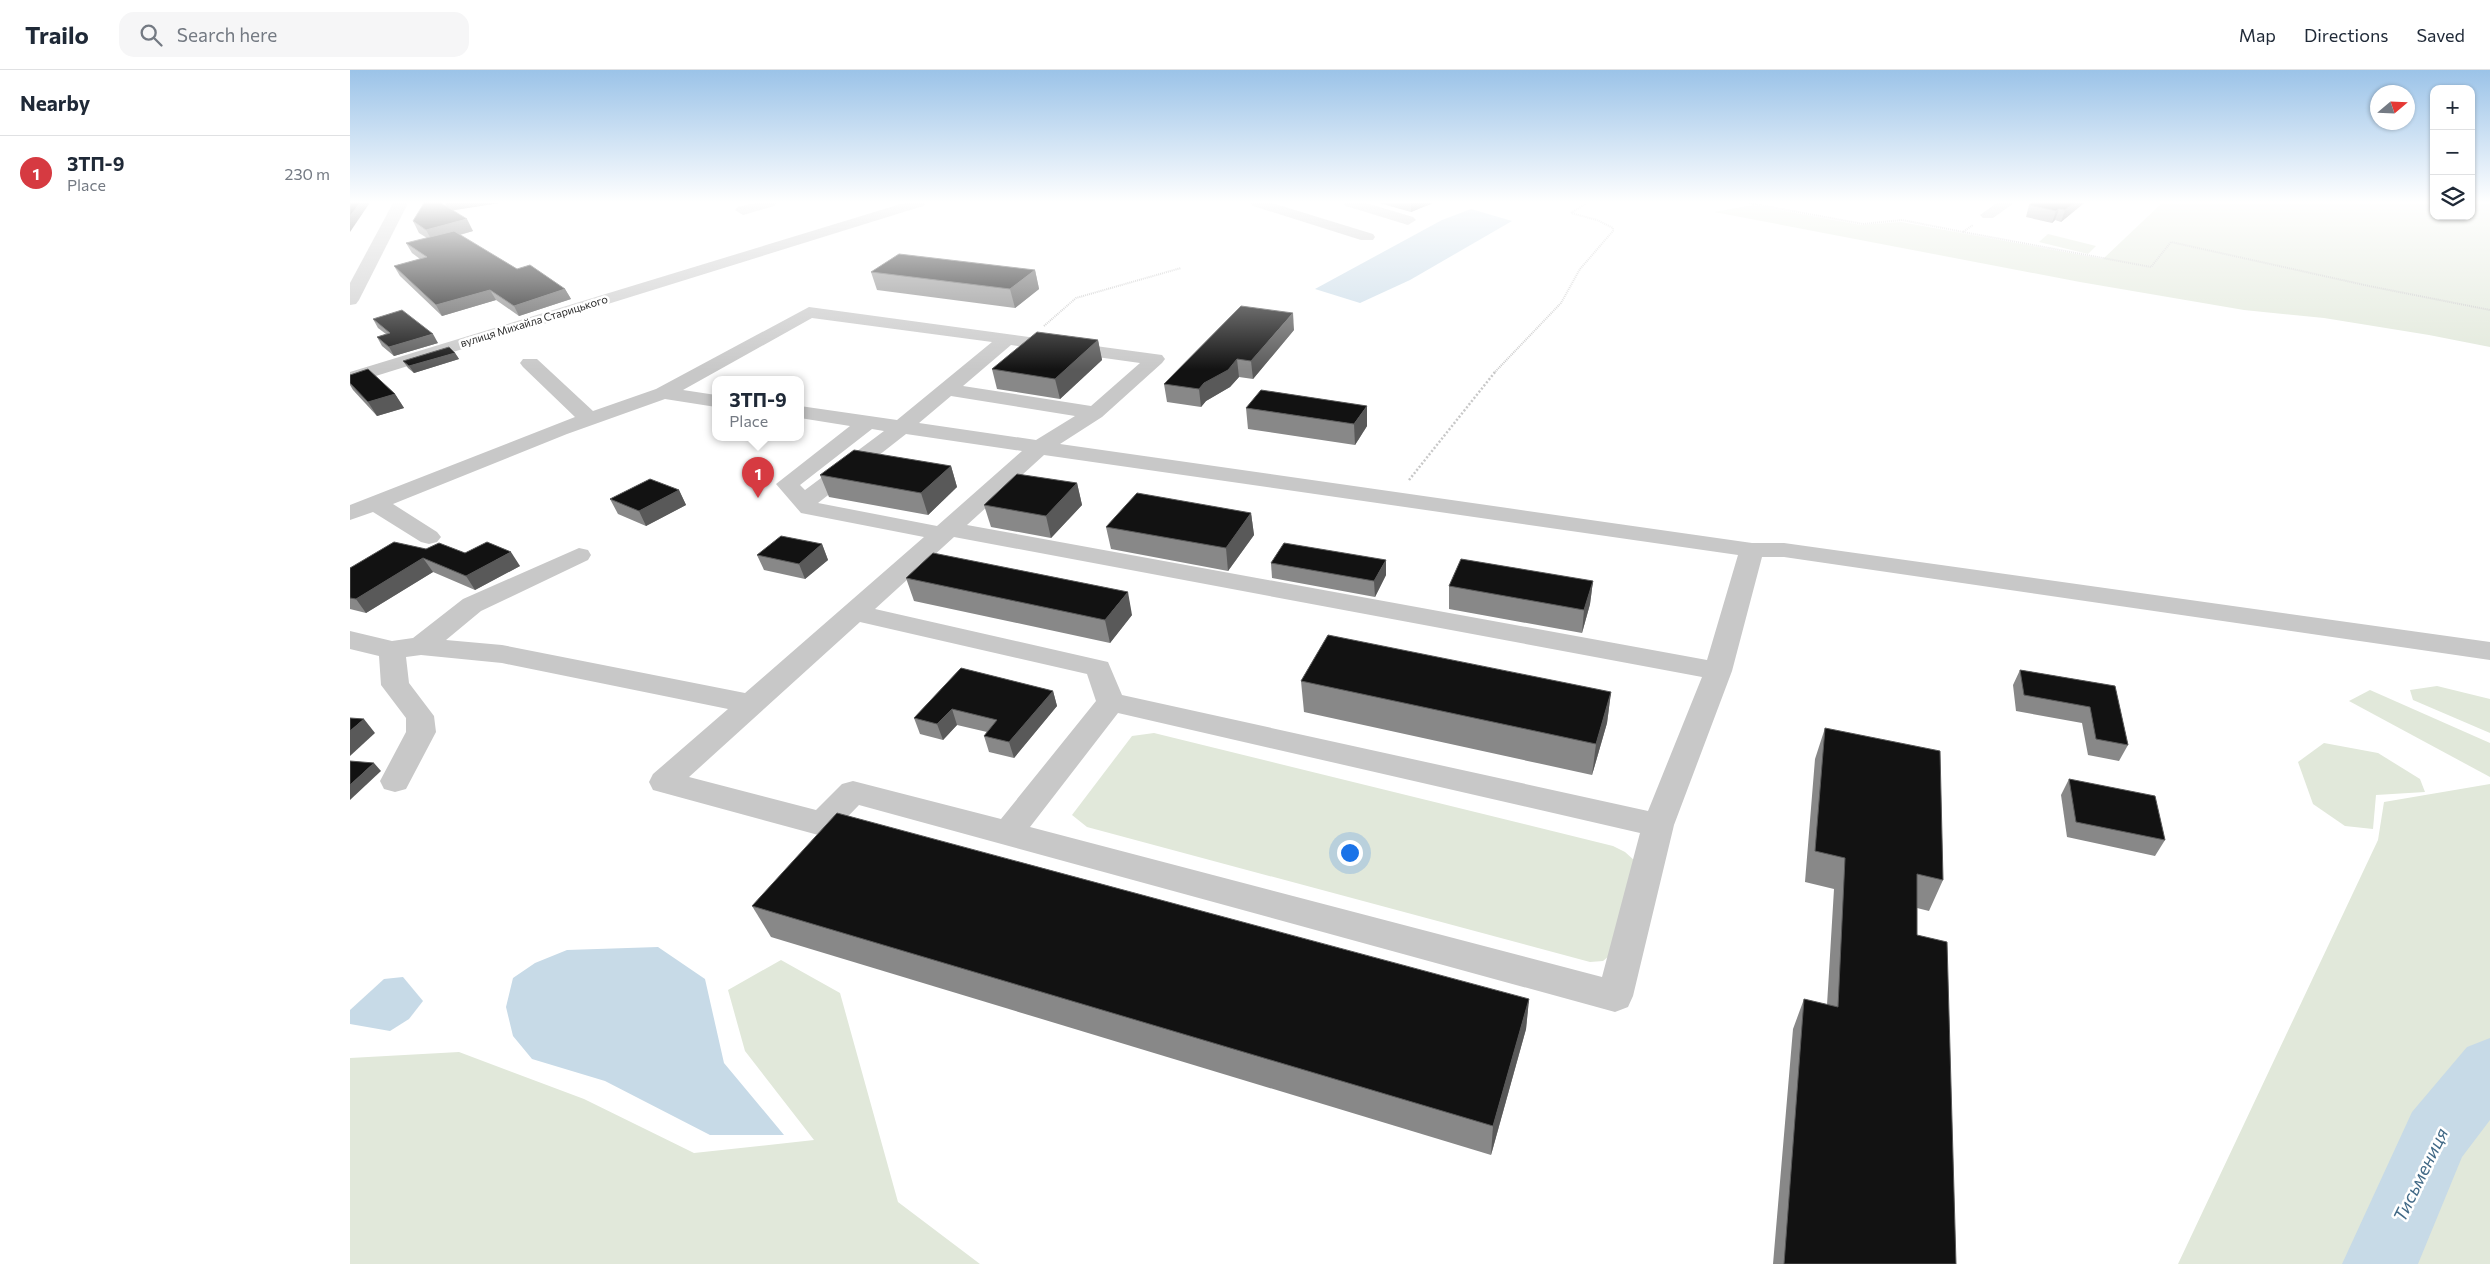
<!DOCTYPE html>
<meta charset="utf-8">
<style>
:root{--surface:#fff;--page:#f6f6f7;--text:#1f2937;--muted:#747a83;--line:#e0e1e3;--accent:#d63a41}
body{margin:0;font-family:Commissioner,sans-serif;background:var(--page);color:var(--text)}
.controls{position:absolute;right:15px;top:15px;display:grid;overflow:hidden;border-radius:10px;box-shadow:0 1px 4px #0004}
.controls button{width:45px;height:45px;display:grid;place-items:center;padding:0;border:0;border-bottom:1px solid var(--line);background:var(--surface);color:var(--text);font:25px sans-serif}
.compass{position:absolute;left:2020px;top:15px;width:45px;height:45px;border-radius:50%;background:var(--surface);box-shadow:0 1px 4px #0004;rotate:71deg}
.you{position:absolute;left:999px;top:782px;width:18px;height:18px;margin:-12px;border:4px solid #fff;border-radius:50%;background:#1a73e8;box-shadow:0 0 0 8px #1a73e833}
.badge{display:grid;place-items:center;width:32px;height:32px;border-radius:50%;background:var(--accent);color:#fff;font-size:16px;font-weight:700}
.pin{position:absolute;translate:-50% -41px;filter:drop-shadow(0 1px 2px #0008)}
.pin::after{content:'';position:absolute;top:26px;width:18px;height:15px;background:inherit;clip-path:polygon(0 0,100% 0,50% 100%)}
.popup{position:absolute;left:362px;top:306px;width:92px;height:65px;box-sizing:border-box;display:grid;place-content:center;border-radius:10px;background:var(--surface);filter:drop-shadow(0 1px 4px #0005);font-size:16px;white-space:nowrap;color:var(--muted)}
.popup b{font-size:19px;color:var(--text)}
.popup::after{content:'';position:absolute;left:50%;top:100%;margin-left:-10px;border:10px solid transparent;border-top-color:var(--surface)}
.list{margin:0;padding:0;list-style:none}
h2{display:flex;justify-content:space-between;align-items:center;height:65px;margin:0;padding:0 20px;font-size:21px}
h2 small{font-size:16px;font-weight:400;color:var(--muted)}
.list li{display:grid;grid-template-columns:32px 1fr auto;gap:15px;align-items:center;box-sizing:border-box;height:75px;padding:0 20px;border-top:1px solid var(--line)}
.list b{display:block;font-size:19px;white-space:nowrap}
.list p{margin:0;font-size:16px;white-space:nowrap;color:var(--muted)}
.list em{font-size:16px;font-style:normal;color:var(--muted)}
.icon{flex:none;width:28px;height:28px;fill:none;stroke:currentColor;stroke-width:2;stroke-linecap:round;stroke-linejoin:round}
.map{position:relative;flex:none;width:2140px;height:1194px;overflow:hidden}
header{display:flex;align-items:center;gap:30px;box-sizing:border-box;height:70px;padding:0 25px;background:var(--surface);border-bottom:1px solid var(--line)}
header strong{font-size:24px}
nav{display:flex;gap:28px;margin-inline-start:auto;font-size:18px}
.search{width:350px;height:45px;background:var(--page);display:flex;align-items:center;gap:12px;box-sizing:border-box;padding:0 18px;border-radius:15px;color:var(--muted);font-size:19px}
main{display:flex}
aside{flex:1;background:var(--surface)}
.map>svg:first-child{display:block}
</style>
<header>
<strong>Trailo</strong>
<div class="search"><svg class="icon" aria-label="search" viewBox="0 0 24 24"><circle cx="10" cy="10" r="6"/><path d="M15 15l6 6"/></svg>Search here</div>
<nav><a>Map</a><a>Directions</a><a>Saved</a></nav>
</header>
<main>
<aside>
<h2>Nearby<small></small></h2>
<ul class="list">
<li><span class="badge">1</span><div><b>ЗТП-9</b><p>Place</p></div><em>230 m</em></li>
</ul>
</aside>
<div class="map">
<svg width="2140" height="1194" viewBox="0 0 2140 1194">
<rect width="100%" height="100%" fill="#fff"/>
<g fill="#e1e8da">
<polygon points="1812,133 2084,133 2084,146 2121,146 2121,133 2140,133 2140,277 2079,265 1974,248 1894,240 1730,212 1364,142 1403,135 1511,155 1551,152 1753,189"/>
<polygon points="1698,164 1746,176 1738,184 1689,172"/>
<polygon points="2087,616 2140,629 2140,663 2063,630 2060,620"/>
<polygon points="2020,620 2140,673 2140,707 1999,631"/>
<polygon points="804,663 1263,776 1275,782 1285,791 1264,882 1253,891 1240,892 737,757 722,745 782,666"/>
<polygon points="1974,673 2028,683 2070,709 2075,722 2026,725 2023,759 1995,756 1963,734 1948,692"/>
<polygon points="2140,714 2140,1194 1828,1194 2028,770 2034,732"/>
<polygon points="431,890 490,923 548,1132 630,1194 0,1194 0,988 109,982 234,1029 344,1083 464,1070 395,981 378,920"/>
</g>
<g fill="#c7dae7">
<polygon points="1121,139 1162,151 1060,210 1010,233 965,219 1092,150"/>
<polygon points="308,877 355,909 374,993 434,1065 360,1065 255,1011 182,989 163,966 156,937 163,908 185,893 217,880"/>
<polygon points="53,907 73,931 59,949 40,961 0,954 0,940 34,909"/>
</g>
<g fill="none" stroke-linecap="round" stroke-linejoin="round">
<polygon fill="#c7dae7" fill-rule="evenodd" points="2140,968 2140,1050 2112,1087 2068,1194 1992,1194 2062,1042 2117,977"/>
<g stroke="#c8c8c8" stroke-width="2" stroke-dasharray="1 1" stroke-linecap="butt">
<polyline points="1399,133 1513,154 1552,150 1613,162 1623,155"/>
<polyline points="1613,162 1801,197 1821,172 2019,216 2140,240"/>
<polyline points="694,256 726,228 831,198"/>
<polyline points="1144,303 1211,233 1230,199 1263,161 1263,158 1247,150 1221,143 1237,133"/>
</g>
<polyline stroke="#c8c8c8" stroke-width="2.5" stroke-dasharray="2 2" stroke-linecap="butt" points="1059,410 1145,302"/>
<g fill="#c8c8c8" fill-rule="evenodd">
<polygon points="43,133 58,133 9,230 6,234 0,235 0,213"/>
<polygon points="404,133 427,133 424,136 393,145 385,140 388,137"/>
<polygon points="554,133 576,133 573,136 0,314 0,302"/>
<polygon points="900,133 922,133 1023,164 1025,167 1023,170 1011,170 903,136"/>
<polygon points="993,133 1016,133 1063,147 1066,150 1058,155 996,136"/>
<polygon points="1647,133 1664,133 1643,148 1633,148 1630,145"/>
<path d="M459,237L812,285L815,289L812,293L752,347L710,374L1402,473H1434L2140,572V590L1434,487H1412L1382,601L1324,755L1283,926L1278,937L1265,942L509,735L483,762L472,766L303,720L299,712L303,704L378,639L152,593L71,585L56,587L59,613L84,646L86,662L56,719L45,722L34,719L30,711L56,662V648L31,615L29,586L0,579V561L42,571L63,568L113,529L229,478L238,480L241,485L238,490L131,541L96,570L152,575L395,623L574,467L451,443L426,414L500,356L450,348V336L547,350L642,272L462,248L333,320L366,325V337L315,329L217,364L43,434L87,462L91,467L87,472L79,474L71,472L23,442L0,450V435L225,347L173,297L170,293L173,289H187L243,341L306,319ZM661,275L790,293L741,336L613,316ZM601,326L725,346L686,370L569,353ZM522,359L534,361L455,420L450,415ZM556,364L672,381L587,456L468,433ZM694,385L1388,485L1357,590L617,455ZM604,467L1352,607L1298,741L772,625L758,592L525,539ZM510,552L737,604L746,631L651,749L503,711L492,714L466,740L339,707ZM768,643L1290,763L1252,907L680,757Z"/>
</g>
</g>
<g fill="#888">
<polygon points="95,133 149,133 102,140 123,161 110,165 167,199 215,219 221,229 169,246 146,230 92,246 50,206 44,196 70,189 62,183 56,173 77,168 69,163 63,151 97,136"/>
<polygon points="1029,133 1083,133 1061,142"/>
<polygon points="1682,133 1734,133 1711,152 1705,150 1702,153 1676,147 1679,135"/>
<polygon points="685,200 689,219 665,238 527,220 521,202"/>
<polygon points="23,249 88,273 44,286 32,276 27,267 36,264 28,258"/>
<polygon points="944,260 903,309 889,307 880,317 856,331 851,337 817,332 814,314"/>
<polygon points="748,270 752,290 710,329 647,319 642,299"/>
<polygon points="105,283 109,289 64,303 58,298 53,291"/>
<polygon points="0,305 45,324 54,338 27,346 3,320 0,315"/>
<polygon points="896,338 1017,356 1005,375 898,359"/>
<polygon points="601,396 607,417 578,445 479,427 470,405"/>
<polygon points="727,413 732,435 701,468 641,457 634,435"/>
<polygon points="329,420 336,435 296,456 268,444 260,429"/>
<polygon points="901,443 904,465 878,501 761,479 756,457"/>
<polygon points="472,474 478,490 455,509 414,500 407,485"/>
<polygon points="76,479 115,483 170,496 125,520 83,502 16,543 0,539 0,498"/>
<polygon points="921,493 1036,505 1025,527 922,508"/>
<polygon points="556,508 782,545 760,573 564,531"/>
<polygon points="1243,511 1240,534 1232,563 1099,539 1099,516"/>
<polygon points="611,598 703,621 707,636 664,688 639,682 634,666 637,662 607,655 593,670 570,664 564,648"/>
<polygon points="1670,600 1765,616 1778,675 1769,691 1738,685 1732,653 1666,641 1663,615"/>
<polygon points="951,611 1261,622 1257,653 1242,705 954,642"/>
<polygon points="1475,658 1593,810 1579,841 1567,838 1567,865 1606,1194 1423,1194 1443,959 1454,929 1477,935 1484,819 1455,812 1465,689"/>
<polygon points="1719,709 1815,770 1805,786 1717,767 1711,725"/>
<polygon points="402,836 1179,929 1176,959 1141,1085 421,867"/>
</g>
<g fill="#595959">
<polygon points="10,133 18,133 19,134 0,162 0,146"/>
<polygon points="95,133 149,133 99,141"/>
<polygon points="1061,133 1083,133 1061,142"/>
<polygon points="1725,133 1734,133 1711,152 1715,140"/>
<polygon points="1709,139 1705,150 1702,153 1706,141"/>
<polygon points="117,149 123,161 83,172 76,160"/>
<polygon points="685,200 689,219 665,238 660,219"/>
<polygon points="215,219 221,229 169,246 164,236"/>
<polygon points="140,220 146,230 92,246 86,235"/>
<polygon points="943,243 944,260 903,309 901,291"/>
<polygon points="83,264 88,273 44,286 39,277"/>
<polygon points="748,270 752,290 710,329 705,309"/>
<polygon points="105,283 109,289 64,303 59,296"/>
<polygon points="887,289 889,307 880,317 856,331 851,337 849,319 854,313"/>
<polygon points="45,324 54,338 27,346 18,332"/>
<polygon points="1017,336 1017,356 1005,375 1004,354"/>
<polygon points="601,396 607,417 578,445 571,423"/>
<polygon points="727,413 732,435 701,468 696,446"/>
<polygon points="329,420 336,435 296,456 289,441"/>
<polygon points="901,443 904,465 878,501 876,478"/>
<polygon points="472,474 478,490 455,509 449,494"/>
<polygon points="161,482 170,496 125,520 116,506"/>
<polygon points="73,488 83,502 16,543 6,529"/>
<polygon points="1036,490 1036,505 1025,527 1024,511"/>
<polygon points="1243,511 1240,534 1232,563 1234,540"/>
<polygon points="778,522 782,545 760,573 755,550"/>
<polygon points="703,621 707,636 664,688 659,672"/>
<polygon points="1261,622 1257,653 1242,705 1246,674"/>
<polygon points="602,639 607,655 593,670 587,654"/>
<polygon points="14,649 25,663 0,686 0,661"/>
<polygon points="24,693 31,701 0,730 0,715"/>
<polygon points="1179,929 1176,959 1141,1085 1143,1056"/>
</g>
<g fill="#121212" stroke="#595959">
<polygon points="0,133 10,133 0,146"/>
<polygon points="74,133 91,133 117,149 76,160 63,151"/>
<polygon points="1682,133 1725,133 1715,140 1709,139 1706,141 1679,135"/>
<polygon points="104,161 167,199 180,195 215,219 164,236 140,220 86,235 44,196 77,187 56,173"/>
<polygon points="549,184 685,200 660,219 521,202"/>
<polygon points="891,236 943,243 901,291 887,289 878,300 854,313 849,319 814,314"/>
<polygon points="52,240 83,264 39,277 27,267 40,263 23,249"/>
<polygon points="687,262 748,270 705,309 642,299"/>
<polygon points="99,277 105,283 59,296 53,291"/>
<polygon points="18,299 45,324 18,332 0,313 0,305"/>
<polygon points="911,320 1017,336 1004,354 896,338"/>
<polygon points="504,380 601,396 571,423 470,405"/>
<polygon points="667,404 727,413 696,446 634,435"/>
<polygon points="300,409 329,420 289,441 260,429"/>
<polygon points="787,423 901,443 876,478 756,457"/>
<polygon points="431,466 472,474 449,494 407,485"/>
<polygon points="44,472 76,479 89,473 115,483 137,472 161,482 116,506 73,488 6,529 0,528 0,498"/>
<polygon points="934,473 1036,490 1024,511 921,493"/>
<polygon points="583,483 778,522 755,550 556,508"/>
<polygon points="1111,489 1243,511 1234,540 1099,516"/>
<polygon points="978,565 1261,622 1246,674 951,611"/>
<polygon points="611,598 703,621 659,672 634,666 647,650 602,639 587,654 564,648"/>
<polygon points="1670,600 1765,616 1778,675 1746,669 1740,637 1674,625"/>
<polygon points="0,648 14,649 0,661"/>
<polygon points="1475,658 1590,681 1593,810 1567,804 1567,865 1597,872 1606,1194 1434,1194 1454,929 1488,937 1495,788 1465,781"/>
<polygon points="0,691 24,693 0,715"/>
<polygon points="1719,709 1805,726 1815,770 1726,752"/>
<polygon points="487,743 1179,929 1143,1056 402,836"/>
</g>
<linearGradient id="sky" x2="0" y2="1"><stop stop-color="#9bc3e8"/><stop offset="0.44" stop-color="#fff"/><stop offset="1" stop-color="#fff" stop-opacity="0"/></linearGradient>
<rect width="2140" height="300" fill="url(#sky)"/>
<g text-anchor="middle" stroke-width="5" stroke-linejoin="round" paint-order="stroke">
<g font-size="11" fill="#2b2b2b" stroke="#fff">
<text transform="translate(184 251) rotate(-17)" y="4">вулиця Михайла Старицького</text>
</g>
<g font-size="18" font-style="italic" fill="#416986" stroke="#fff">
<text transform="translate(2071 1105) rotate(-64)" y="6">Тисьмениця</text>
</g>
</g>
</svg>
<div class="controls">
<button>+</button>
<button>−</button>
<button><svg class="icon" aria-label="layers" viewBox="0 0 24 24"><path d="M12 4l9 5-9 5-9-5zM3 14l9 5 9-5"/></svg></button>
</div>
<svg class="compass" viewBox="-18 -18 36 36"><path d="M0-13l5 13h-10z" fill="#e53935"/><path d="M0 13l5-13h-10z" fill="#747a83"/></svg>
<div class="you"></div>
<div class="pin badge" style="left:408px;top:428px">1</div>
<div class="popup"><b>ЗТП-9</b>Place</div>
</div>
</main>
